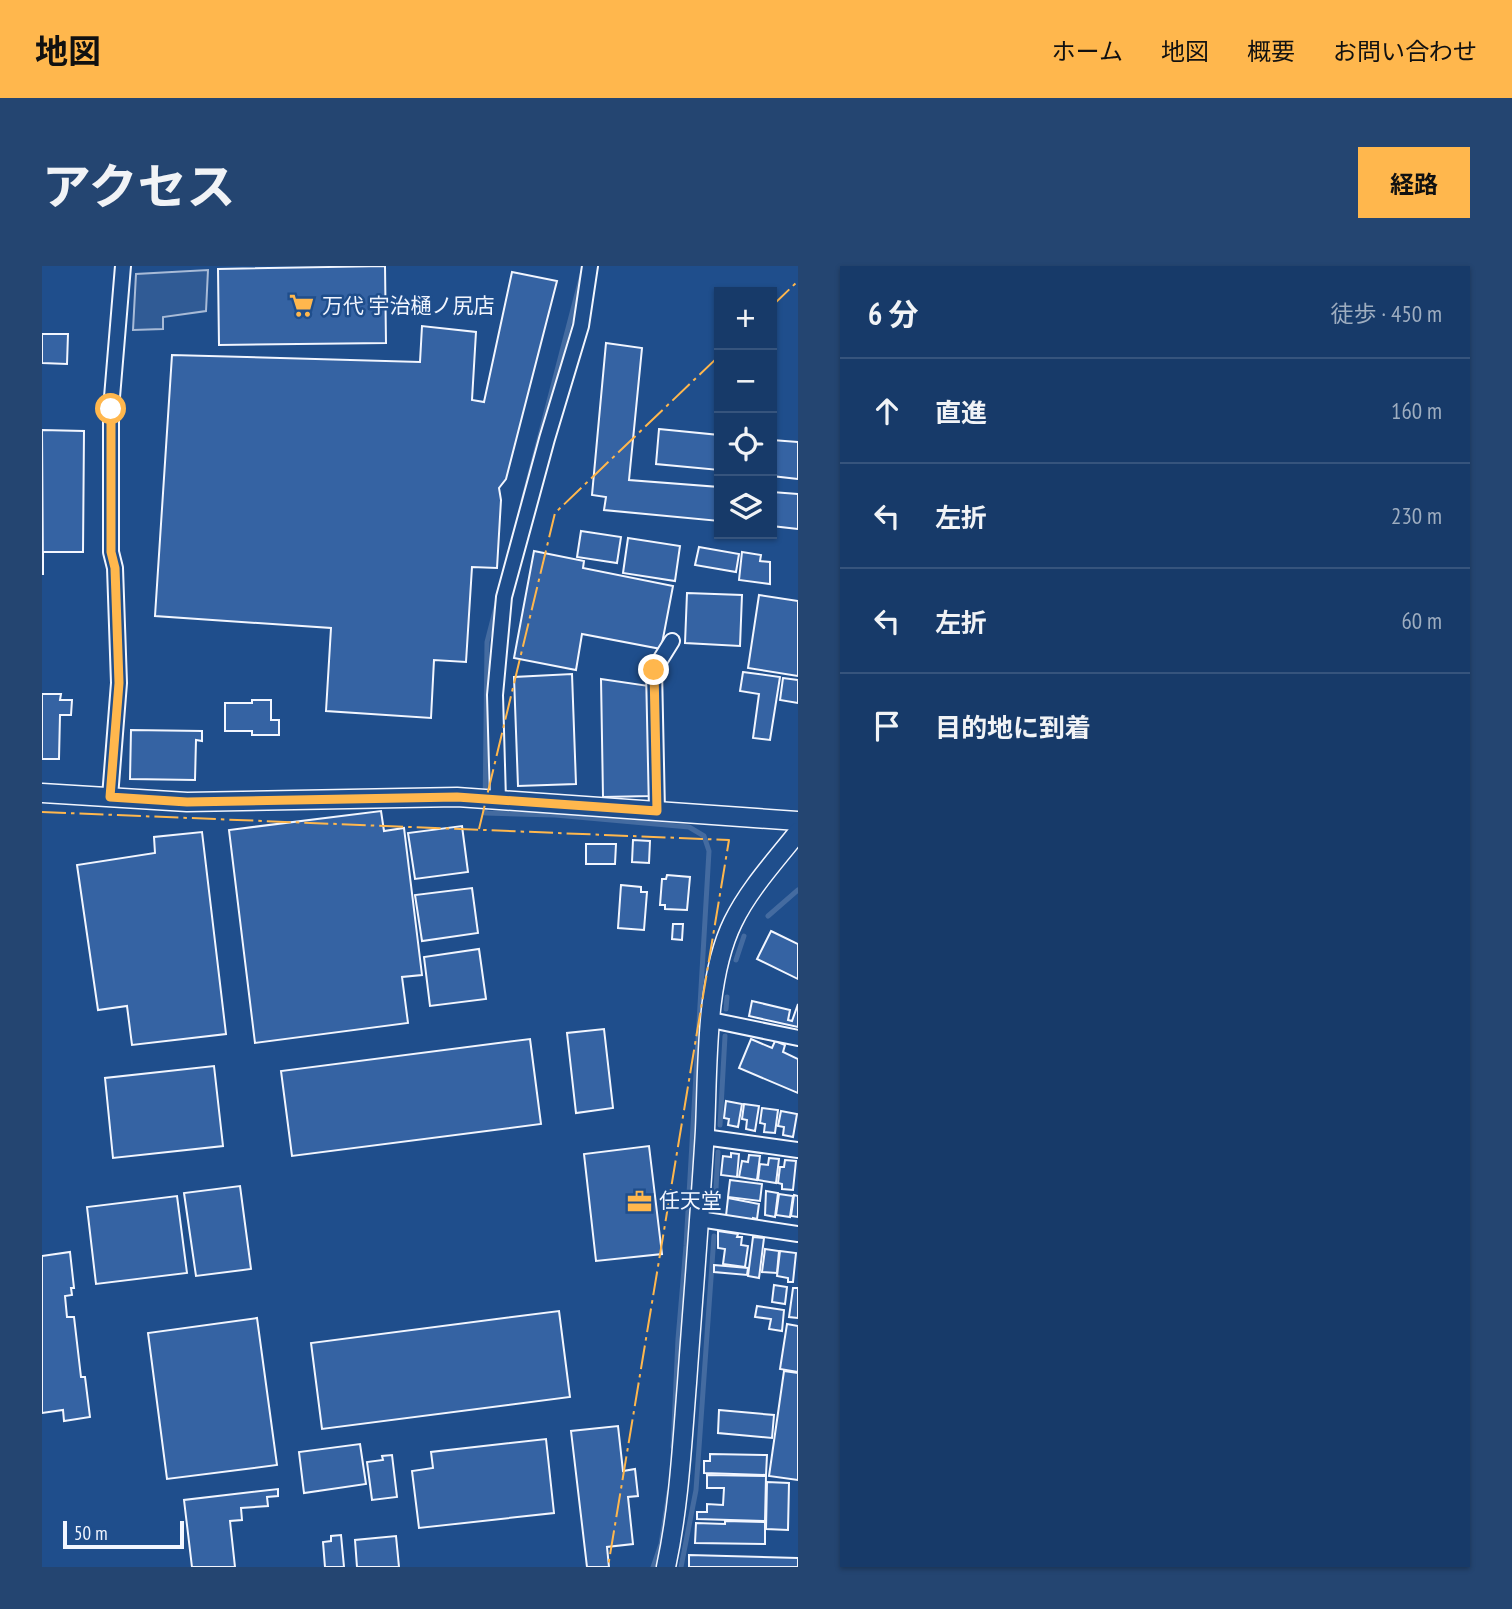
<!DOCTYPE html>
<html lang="ja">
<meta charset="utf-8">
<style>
:root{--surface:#173a69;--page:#244571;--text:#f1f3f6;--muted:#9eadc0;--line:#36547d;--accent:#ffb74d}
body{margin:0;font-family:"PT Sans Narrow","Noto Sans JP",sans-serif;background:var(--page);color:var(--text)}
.controls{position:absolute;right:21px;top:21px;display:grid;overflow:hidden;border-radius:0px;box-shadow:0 2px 5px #0004}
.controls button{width:63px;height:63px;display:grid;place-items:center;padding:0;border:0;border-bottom:2px solid var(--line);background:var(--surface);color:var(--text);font:35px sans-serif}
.scale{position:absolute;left:21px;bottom:18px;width:121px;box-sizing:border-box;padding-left:7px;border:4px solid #f2f6ff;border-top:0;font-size:19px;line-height:24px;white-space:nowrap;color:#f2f6ff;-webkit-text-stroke:5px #1f4e8c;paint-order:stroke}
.stop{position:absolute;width:21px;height:21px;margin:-16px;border:5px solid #ffb74d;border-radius:50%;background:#fff}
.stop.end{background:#ffb74d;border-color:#fff;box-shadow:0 2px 7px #0008}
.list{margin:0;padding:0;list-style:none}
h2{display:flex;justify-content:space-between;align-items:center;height:91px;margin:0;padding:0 28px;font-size:30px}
h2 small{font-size:23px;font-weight:400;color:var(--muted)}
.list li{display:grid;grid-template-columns:46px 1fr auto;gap:21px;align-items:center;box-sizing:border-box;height:105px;padding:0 28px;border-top:2px solid var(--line)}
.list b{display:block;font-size:26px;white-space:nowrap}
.list em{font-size:23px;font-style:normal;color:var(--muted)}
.icon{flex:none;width:38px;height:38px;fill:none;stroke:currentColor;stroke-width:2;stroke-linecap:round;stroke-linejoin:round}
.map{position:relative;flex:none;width:756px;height:1301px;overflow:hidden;border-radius:0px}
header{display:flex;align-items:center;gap:42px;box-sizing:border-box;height:98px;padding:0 35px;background:var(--accent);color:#111}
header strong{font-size:33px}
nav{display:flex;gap:38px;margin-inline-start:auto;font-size:24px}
.intro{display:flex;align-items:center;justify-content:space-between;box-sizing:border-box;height:168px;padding:0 42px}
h1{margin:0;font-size:49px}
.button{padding:18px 32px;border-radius:0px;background:var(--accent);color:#111;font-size:24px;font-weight:700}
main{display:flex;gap:42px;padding:0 42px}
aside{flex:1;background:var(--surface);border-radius:0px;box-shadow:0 2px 5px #0004}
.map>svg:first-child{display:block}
</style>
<header>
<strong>地図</strong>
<nav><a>ホーム</a><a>地図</a><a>概要</a><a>お問い合わせ</a></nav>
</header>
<div class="intro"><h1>アクセス</h1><a class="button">経路</a></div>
<main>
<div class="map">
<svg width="756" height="1301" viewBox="0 0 756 1301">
<rect width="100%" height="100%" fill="#1f4e8c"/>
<polygon fill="#305b95" stroke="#a8bbd7" stroke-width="2" points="166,4 164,45 121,51 121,63 91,64 94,8"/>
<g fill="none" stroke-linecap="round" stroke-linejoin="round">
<g stroke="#446ba0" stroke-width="5">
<polyline points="481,235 542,1"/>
<polyline points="456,333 445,376 443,547 513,549 647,561 662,570 667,585 644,980 636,1073 631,1181"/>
<polyline points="726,650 756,624"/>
<polyline points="694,694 702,670"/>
<polyline points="684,743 685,731"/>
<polyline points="678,859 683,770"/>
<polyline points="673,941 676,886"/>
<polyline points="611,1301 619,1278 627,1226"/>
<polyline points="639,1301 654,1224 672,970"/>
</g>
</g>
<g fill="#3563a3" stroke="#f2f6ff" stroke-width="2">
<polygon points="343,0 344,77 177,79 176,3"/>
<polygon points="470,6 515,15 464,213 457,222 459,234 455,302 430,301 424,396 392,394 389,452 284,445 289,362 113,350 130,89 378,96 380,60 434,66 430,134 442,136"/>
<polygon points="0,68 26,68 25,98 0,97"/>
<polygon points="564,77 600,82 587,214 677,221 677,255 562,244 564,231 550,229"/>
<polygon points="617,163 677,169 677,204 614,198"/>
<polygon points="0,164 42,165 41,286 1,286 1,309"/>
<polygon points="730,174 756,176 756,213 730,210"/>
<polygon points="730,226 756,228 756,263 730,260"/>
<polygon points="539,265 579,271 575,297 535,291"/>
<polygon points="586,272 638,280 633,315 581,307"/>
<polygon points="657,281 697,288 694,306 653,299"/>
<polygon points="492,285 542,295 541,302 631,320 619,383 540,368 534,404 472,392"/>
<polygon points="700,286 719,289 718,295 728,296 728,318 697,314"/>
<polygon points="645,327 700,329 698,380 643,377"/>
<polygon points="717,329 756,335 756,410 706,402"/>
<polygon points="701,406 738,411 728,474 711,472 717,428 698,425"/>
<polygon points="530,408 534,518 476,520 472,411"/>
<polygon points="741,412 756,414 756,437 738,434"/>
<polygon points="559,413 607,420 608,530 561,531"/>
<polygon points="0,428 19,428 18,434 30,434 29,449 18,449 17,493 0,493"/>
<polygon points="210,434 229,434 229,454 237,454 237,469 210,469 210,465 183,465 183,437 210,437"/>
<polygon points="89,464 160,465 160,475 154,474 153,514 88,513"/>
<polygon points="339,545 342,565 362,562 380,709 360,711 366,757 213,777 187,564"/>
<polygon points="420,560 426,606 373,613 366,567"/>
<polygon points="160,566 184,768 90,779 85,740 56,744 35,599 113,587 112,571"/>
<polygon points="591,574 608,575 607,597 590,596"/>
<polygon points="544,578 574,578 573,598 544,598"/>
<polygon points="625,609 648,611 645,644 623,643 623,639 618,639 620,613 624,613"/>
<polygon points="579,619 599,621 599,626 605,626 602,664 576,662"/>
<polygon points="430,622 436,667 380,675 373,629"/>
<polygon points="631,658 641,658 640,674 630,673"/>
<polygon points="729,665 756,678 756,713 715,693"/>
<polygon points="437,683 444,733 388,740 382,691"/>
<polygon points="710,735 748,744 746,754 750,755 756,738 756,761 707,750"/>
<polygon points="562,763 571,842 534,847 525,767"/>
<polygon points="488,773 499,858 250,890 239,805"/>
<polygon points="709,773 730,782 733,775 743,779 741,786 756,793 756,827 697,802"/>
<polygon points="172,800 181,880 71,892 63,812"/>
<polygon points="684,835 700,838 696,861 686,859 687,853 682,852"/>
<polygon points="702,838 717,840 713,865 704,863 705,854 700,853"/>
<polygon points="720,842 736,844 733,867 722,866 723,858 718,857"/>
<polygon points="739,845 755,848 751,871 741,869 742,861 736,860"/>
<polygon points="607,880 620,988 554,995 542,888"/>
<polygon points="689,887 697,888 695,911 679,909 681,890 689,891"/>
<polygon points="707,889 718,890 715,914 697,911 700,895 706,896"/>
<polygon points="727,892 737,893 734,917 716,914 718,898 726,899"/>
<polygon points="743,894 754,895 751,924 740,923 740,918 736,917 738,901 742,901"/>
<polygon points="688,914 720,918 718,935 686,931"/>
<polygon points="198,920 209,1003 154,1010 142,927"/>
<polygon points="724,925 736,927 733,951 723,949"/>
<polygon points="737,928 751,930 748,951 734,949"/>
<polygon points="752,929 756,930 756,951 749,950"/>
<polygon points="135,930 145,1007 54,1018 45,941"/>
<polygon points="686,932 717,938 715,953 711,952 711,955 684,950"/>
<polygon points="676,965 696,968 695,971 700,971 699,979 706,980 703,1001 681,998 683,983 676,982"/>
<polygon points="711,971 722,972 717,1012 706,1010"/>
<polygon points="723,983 737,985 735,1007 720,1006"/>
<polygon points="738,985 754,987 751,1016 746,1016 746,1012 735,1010"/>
<polygon points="28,986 32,1022 29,1022 30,1029 23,1030 25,1051 32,1051 39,1111 43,1111 48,1151 22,1155 21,1144 0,1147 0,990"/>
<polygon points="672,999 706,1002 705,1009 672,1006"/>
<polygon points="732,1019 745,1021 743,1038 730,1036"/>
<polygon points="751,1022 756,1022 756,1052 747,1051"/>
<polygon points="715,1040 742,1044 740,1065 727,1063 729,1053 713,1051"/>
<polygon points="517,1045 528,1131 280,1163 269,1077"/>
<polygon points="215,1052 235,1199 125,1213 106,1067"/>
<polygon points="745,1058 756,1060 756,1106 738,1103"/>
<polygon points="742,1105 756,1107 756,1214 727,1210"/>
<polygon points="677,1144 732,1149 730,1172 676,1167"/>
<polygon points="576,1160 581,1205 593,1203 596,1230 586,1231 591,1278 565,1281 567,1301 545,1301 529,1165"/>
<polygon points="504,1173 512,1247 377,1262 370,1205 391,1202 389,1186"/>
<polygon points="318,1178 324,1218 262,1227 257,1186"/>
<polygon points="668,1188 725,1189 724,1209 662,1207 662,1195 668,1195"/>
<polygon points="350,1189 355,1231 330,1234 325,1196 341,1194 340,1190"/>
<polygon points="665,1209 724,1210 723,1255 655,1253 655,1246 665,1246 665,1238 681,1239 682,1222 665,1222"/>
<polygon points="725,1216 747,1217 746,1264 724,1263"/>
<polygon points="236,1223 236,1230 225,1231 226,1240 199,1242 200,1254 188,1255 193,1301 150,1301 142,1234"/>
<polygon points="683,1255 723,1256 723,1278 653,1277 654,1257 683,1258"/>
<polygon points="299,1269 302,1301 283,1301 281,1276 289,1275 289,1270"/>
<polygon points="354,1270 357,1301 315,1301 313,1274"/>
<polygon points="647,1289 756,1292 756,1301 647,1301"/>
</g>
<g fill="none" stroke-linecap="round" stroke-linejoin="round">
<defs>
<g id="minor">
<polyline points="68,531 77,417 73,302 69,286 69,143 81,0"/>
<polyline points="456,534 453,429 462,331 505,173 539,60 548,0"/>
<polyline points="615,545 612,404 630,375"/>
<polyline points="669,754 756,772"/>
<polyline points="662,871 756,884"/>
<polyline points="657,953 756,968"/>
</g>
<g id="tertiary">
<polyline points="0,527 145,536 415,531 756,555"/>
<path d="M624,1301C637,1241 640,1179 645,1117C651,1033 658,949 663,864C666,801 663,713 691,656C707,623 734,594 756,566"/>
</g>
</defs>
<use href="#minor" stroke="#f2f6ff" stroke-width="18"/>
<use href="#tertiary" stroke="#f2f6ff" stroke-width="21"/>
<use href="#minor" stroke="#1f4e8c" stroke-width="14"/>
<use href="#tertiary" stroke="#1f4e8c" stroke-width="18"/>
<g stroke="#ffb74d" stroke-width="2" stroke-dasharray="24 5 3.5 5" stroke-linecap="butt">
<polyline points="730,40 756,15"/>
<polyline points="0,546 687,574 566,1301"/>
<polyline points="437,563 513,247 677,90"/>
</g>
</g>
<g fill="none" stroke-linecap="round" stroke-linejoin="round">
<polyline stroke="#ffb74d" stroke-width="9" points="69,143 69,286 73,302 77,417 68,531 145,536 415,531 615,545 612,404"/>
</g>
<defs>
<symbol id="supermarket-bare" viewBox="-9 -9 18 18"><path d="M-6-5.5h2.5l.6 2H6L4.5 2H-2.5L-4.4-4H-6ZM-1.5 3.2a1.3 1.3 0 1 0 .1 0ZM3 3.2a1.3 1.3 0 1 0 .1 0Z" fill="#ffb74d" stroke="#1f4e8c" stroke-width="2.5" paint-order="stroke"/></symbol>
<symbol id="office-bare" viewBox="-9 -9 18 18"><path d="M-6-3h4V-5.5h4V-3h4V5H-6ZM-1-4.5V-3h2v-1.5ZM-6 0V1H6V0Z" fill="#ffb74d" stroke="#1f4e8c" stroke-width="2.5" paint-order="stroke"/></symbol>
</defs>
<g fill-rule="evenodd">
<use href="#supermarket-bare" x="242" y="22" width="35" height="35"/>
<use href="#office-bare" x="580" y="918" width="35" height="35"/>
</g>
<g text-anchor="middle" stroke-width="5" stroke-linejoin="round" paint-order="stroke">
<g font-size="21" fill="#f2f6ff" stroke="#1f4e8c" text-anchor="start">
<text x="280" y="47">万代 宇治樋ノ尻店</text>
<text x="617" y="942">任天堂</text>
</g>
</g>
</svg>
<div class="controls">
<button>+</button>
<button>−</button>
<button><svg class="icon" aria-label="locate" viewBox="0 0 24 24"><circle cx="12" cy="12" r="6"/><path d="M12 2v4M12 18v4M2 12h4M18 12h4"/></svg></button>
<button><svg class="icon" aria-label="layers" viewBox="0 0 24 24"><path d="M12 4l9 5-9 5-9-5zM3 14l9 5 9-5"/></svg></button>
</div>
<div class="scale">50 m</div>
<div class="stop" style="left:69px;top:143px"></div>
<div class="stop end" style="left:612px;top:404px"></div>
</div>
<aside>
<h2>6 分<small>徒歩 · 450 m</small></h2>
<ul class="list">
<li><svg class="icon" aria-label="ahead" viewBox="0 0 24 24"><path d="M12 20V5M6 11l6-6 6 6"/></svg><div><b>直進</b></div><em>160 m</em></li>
<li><svg class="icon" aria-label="left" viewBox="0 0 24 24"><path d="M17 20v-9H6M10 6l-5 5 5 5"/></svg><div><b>左折</b></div><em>230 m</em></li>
<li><svg class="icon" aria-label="left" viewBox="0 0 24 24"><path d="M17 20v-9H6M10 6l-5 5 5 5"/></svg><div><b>左折</b></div><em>60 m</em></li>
<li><svg class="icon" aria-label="arrive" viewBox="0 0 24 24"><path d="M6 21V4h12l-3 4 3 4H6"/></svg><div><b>目的地に到着</b></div></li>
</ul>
</aside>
</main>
